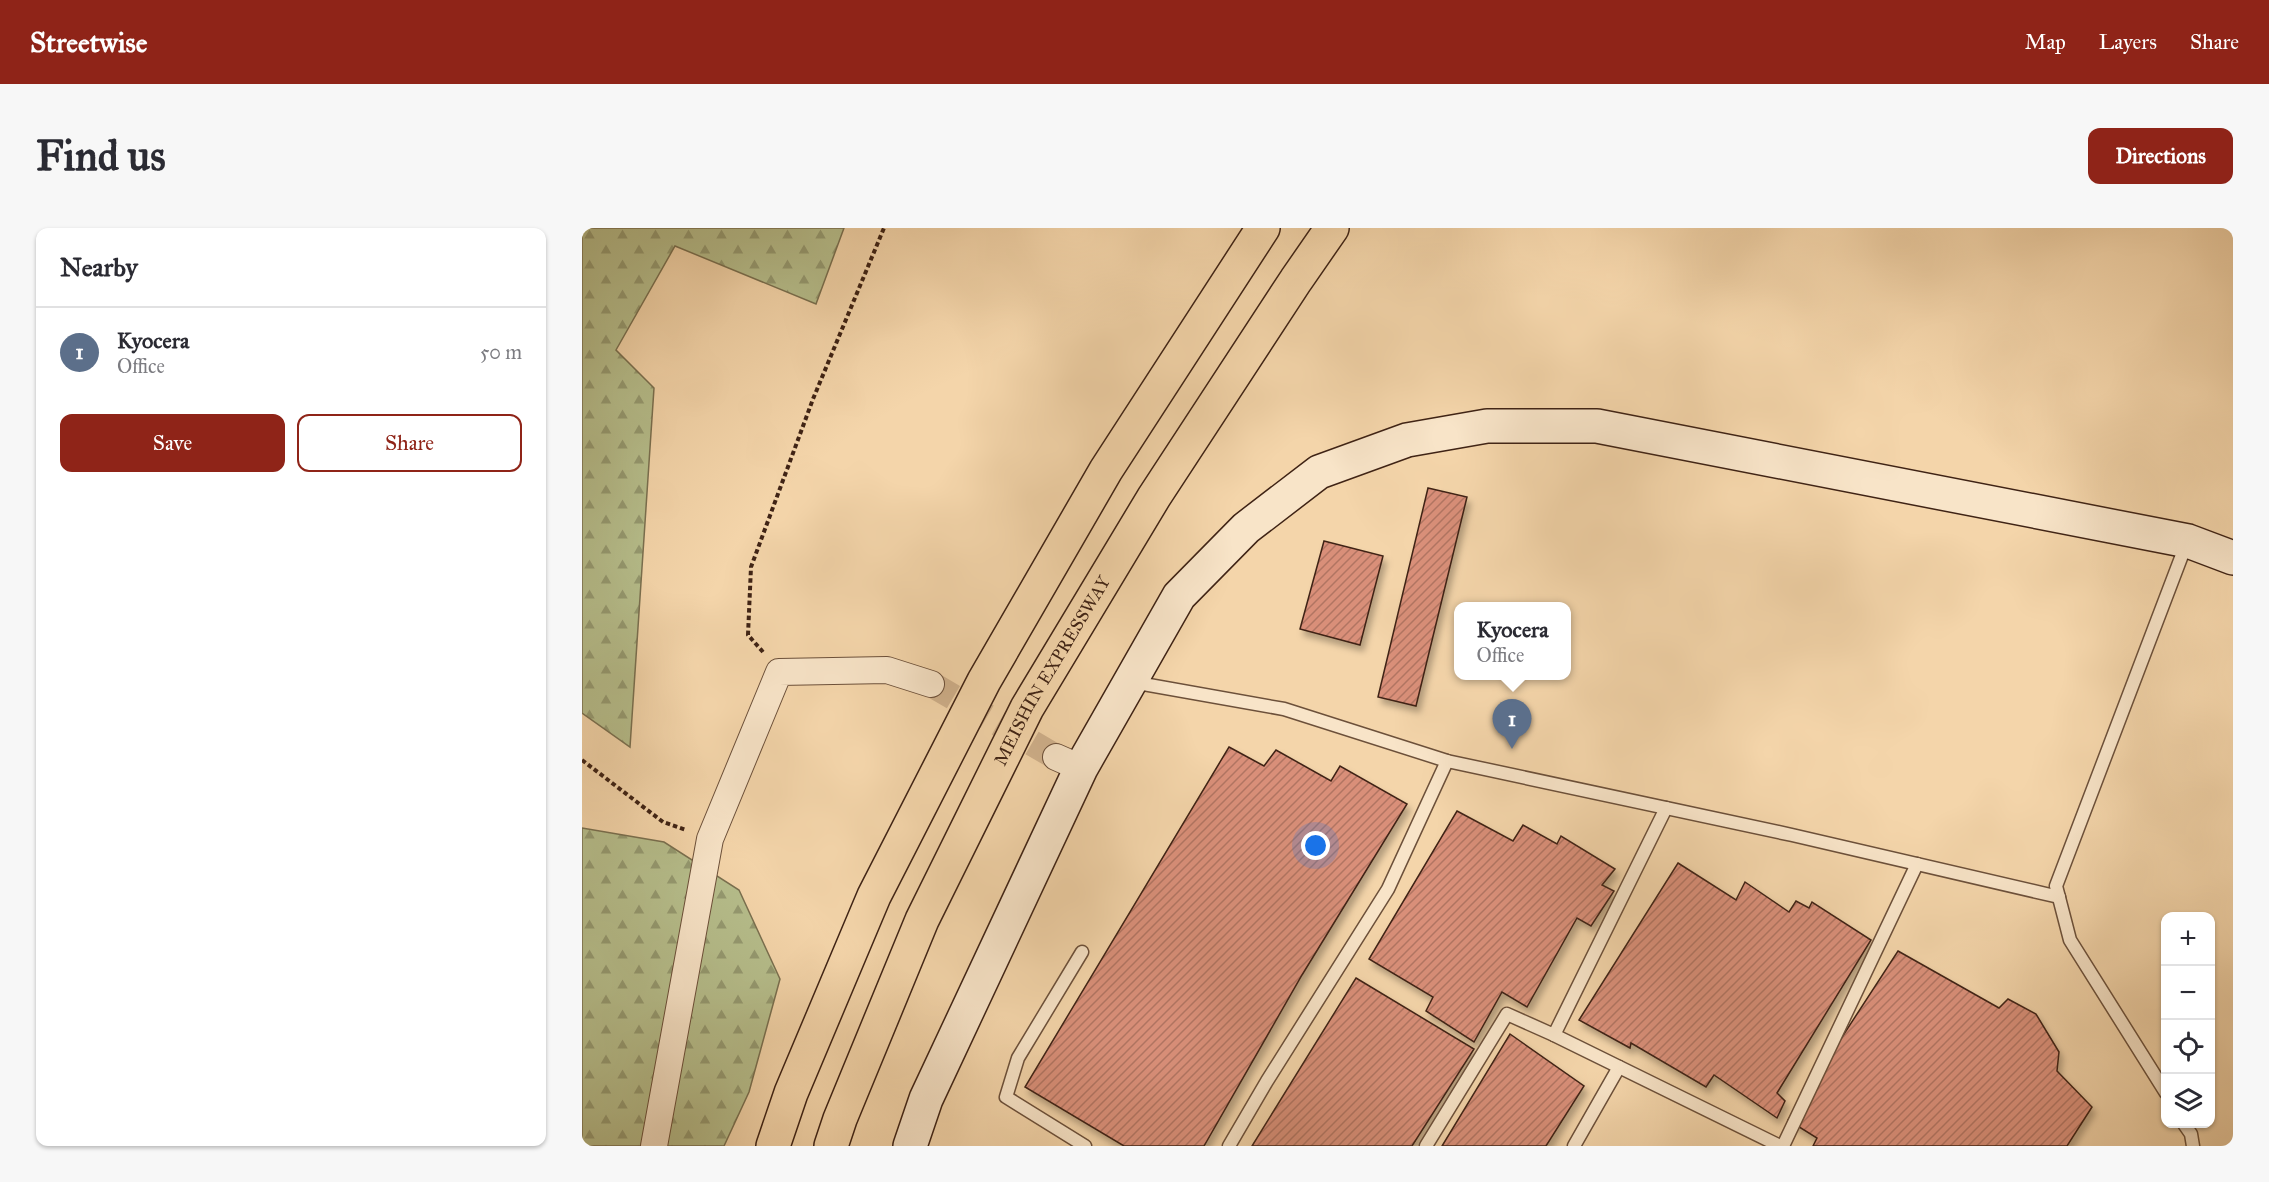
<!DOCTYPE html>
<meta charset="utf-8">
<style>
:root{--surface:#fff;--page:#f7f7f7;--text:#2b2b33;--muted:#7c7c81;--line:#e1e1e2;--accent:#8f2418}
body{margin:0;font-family:"IM FELL Great Primer",serif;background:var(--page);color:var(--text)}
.controls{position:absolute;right:18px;bottom:18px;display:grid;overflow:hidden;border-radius:12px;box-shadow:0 2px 4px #0004}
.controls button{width:54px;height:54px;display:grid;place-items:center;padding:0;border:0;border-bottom:2px solid var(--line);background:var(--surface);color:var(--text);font:30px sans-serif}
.you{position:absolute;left:734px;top:618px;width:21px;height:21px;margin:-15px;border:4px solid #fff;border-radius:50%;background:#1a73e8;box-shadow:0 0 0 9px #1a73e833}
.badge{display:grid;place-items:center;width:39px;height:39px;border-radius:50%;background:var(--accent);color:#fff;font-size:20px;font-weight:700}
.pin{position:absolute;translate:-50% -50px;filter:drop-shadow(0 2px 3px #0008)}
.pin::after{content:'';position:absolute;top:32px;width:21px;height:18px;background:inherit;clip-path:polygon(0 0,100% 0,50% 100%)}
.popup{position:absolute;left:872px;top:374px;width:117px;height:78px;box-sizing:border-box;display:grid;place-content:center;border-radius:12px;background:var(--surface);filter:drop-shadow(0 2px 4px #0005);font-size:20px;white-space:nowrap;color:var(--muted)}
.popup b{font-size:22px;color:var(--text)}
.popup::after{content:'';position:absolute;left:50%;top:100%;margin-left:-12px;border:12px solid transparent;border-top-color:var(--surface)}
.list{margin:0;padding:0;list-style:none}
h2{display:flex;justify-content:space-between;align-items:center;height:78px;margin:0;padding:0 24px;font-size:26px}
h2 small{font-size:20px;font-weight:400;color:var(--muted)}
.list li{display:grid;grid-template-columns:39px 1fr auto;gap:18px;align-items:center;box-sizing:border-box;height:90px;padding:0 24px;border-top:2px solid var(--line)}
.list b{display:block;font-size:22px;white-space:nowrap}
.list p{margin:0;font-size:20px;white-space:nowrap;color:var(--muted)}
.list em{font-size:20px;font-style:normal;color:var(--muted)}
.actions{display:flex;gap:12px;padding:18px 24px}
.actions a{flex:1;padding:14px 0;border:2px solid var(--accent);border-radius:12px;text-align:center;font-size:21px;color:var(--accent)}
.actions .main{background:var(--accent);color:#fff}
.icon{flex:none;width:33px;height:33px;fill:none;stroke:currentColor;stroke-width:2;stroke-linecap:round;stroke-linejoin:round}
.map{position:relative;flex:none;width:1651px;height:918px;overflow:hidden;border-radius:12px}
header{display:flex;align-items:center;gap:36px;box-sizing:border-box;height:84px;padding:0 30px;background:var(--accent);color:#fff}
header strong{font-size:28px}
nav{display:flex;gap:33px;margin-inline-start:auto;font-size:21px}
.intro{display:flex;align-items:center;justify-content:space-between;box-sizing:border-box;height:144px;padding:0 36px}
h1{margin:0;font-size:42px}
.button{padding:15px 27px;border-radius:12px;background:var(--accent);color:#fff;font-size:21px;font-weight:700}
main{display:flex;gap:36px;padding:0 36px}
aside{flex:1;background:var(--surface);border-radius:12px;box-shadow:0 2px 4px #0004}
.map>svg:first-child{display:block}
</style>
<header>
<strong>Streetwise</strong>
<nav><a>Map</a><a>Layers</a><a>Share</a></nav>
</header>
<div class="intro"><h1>Find us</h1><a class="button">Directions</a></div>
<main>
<aside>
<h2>Nearby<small></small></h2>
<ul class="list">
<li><span class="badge" style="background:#5c6f8a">1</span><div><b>Kyocera</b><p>Office</p></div><em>50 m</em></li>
</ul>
<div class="actions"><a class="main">Save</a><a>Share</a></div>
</aside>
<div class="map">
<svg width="1651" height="918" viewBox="0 0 1651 918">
<defs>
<pattern id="forest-firs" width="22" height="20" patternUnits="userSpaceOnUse" patternTransform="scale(1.5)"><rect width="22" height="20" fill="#b6be8c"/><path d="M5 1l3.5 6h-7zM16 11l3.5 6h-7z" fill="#959a71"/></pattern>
<pattern id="building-hatch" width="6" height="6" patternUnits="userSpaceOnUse" patternTransform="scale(1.5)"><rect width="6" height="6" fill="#d98f79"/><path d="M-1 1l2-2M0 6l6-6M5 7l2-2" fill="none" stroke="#b17462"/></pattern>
<filter id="shadow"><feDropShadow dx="3.5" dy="6" stdDeviation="3" flood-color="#0004"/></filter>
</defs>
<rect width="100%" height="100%" fill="#f4d5aa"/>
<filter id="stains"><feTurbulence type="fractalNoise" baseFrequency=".00333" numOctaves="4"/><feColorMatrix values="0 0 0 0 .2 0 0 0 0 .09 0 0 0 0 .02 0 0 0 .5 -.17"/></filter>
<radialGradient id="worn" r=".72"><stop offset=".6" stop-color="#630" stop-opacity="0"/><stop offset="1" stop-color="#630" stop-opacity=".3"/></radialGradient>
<g fill="url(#forest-firs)" stroke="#7a7050" stroke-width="1.5">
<polygon points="0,0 262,0 234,76 93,18 34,122 72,160 48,519 0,485"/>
<polygon points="0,600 82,614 157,662 198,751 167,864 142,918 0,918"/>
</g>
<g fill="url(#building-hatch)" stroke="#3f2315" stroke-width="1.5" filter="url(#shadow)">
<polygon points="846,260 885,269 834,478 796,469"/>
<polygon points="742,313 801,328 778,417 718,401"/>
<polygon points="647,519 682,538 694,522 749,553 758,538 825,576 720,747 622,918 542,918 443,859"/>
<polygon points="875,583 931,613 941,597 975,616 979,608 1033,641 1020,657 1032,663 1009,698 995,690 945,779 920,764 892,814 844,783 851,769 787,731"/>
<polygon points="1096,635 1154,672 1163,654 1207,684 1214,673 1227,680 1230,674 1289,712 1195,865 1203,873 1195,890 1132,847 1124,859 1049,815 1048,820 997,792"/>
<polygon points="1316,723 1417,780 1426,771 1454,786 1477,824 1475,843 1510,879 1485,918 1231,918 1235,910 1206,892"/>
<polygon points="774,750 892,821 830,918 670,918"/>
<polygon points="928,806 1002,858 964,918 860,918"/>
</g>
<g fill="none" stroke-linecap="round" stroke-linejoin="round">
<polyline stroke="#d0b18c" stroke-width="26" stroke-dasharray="26 13" stroke-linecap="butt" points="349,456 474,529"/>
<defs>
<g id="lane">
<polyline points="550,454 702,481 865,533 1210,607 1477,669"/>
<polyline points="1084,580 972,807 1198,918"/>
<polyline points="500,724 436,830 424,869 503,918"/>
<polyline points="1584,865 1488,712 1474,658 1605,314"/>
<polyline points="1602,896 1609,906 1611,918"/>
<polyline points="647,918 685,853 806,661 865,533"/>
<polyline points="844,918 925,786 972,807"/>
<polyline points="992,918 1037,839"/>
<polyline points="1201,918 1335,636"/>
</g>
<g id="street">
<polyline points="474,529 499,540"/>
<polyline points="72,918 128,611 197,444 305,442 349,456"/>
</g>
<polyline id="secondary" points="328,918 344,871 499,540 597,368 664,300 737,244 825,212 905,198 1015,198 1606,313 1651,330"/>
<g id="highway">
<polyline points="191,918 209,865 292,668 402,453 524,242 681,0"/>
<path id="s1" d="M249,918L258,891L340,692L445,480L572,269L714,52L750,0"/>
</g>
</defs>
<use href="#lane" stroke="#6c503a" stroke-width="15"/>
<use href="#street" stroke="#6c503a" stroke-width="28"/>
<use href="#secondary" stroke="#3f2315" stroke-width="36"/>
<use href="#highway" stroke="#3f2315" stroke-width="36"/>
<g stroke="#3f2315" stroke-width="4" stroke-dasharray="4.5 3" stroke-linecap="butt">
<polyline points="181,424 166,407 169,339 231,171 302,0"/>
<polyline points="0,532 81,594 104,602"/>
</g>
<use href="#lane" stroke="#f8e4c8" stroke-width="12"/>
<use href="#street" stroke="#f8e4c8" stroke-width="26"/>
<use href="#secondary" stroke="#f8e4c8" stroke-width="33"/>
<use href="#highway" stroke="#f4d5aa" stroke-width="33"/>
</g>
<g text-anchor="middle" stroke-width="6" stroke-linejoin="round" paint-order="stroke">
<g font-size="18" fill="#3f2315" stroke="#f8e4c8">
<text dy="6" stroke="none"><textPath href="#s1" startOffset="525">MEISHIN EXPRESSWAY</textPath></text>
</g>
</g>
<rect width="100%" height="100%" filter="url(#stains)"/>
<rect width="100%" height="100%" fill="url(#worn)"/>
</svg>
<div class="controls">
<button>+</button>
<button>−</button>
<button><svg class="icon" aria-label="locate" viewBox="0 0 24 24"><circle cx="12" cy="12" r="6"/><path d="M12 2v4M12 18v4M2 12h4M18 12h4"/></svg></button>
<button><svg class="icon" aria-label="layers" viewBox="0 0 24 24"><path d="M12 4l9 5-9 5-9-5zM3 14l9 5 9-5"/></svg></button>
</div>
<div class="you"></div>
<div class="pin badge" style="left:930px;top:521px;background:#5c6f8a">1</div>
<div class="popup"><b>Kyocera</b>Office</div>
</div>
</main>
